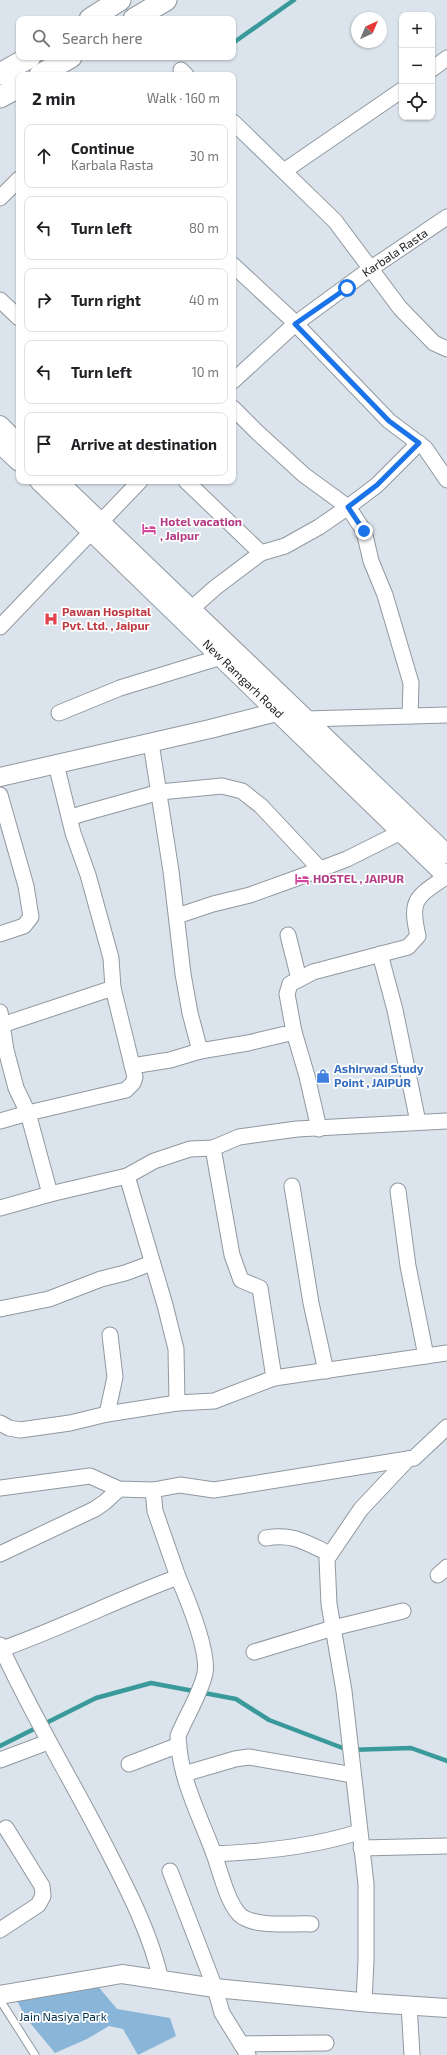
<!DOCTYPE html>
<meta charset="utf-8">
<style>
:root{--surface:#fff;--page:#f2f2f2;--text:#202124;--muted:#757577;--line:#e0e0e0}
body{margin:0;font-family:"Exo 2",sans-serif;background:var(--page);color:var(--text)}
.controls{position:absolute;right:12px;top:12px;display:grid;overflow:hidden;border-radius:8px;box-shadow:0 1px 3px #0004}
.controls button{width:36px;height:36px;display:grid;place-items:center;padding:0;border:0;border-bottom:1px solid var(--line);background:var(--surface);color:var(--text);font:20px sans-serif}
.compass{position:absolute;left:351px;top:12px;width:36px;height:36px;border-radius:50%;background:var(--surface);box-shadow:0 1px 3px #0004;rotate:44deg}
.stop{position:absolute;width:12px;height:12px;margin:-9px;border:3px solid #1a73e8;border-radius:50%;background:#fff}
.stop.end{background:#1a73e8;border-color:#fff;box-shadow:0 1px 4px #0008}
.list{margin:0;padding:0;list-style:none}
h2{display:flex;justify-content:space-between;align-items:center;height:52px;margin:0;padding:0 16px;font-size:17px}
h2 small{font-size:13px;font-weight:400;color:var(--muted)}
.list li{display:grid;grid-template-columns:26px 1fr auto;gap:12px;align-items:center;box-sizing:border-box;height:64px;margin:0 8px 8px;padding:0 8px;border:1px solid var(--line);border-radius:8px}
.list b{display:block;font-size:15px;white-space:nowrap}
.list p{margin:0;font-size:13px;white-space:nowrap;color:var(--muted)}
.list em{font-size:13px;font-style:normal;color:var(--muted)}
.icon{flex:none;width:22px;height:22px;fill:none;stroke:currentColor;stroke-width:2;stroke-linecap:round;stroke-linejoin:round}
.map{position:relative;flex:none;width:447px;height:2055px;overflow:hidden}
.search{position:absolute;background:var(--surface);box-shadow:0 1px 3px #0004;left:16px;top:16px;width:220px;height:44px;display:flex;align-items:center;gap:10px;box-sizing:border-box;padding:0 14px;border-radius:8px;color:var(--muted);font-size:15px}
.panel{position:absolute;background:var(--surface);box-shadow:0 1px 3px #0004;left:16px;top:72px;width:220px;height:412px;border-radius:8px}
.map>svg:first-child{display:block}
</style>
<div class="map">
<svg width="447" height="2055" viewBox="0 0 447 2055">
<rect width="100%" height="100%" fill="#dbe4ec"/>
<polygon fill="#88b5d8" points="96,1984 117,2009 170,2018 176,2036 138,2055 123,2029 109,2026 87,2039 55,2053 26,2018 13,1993"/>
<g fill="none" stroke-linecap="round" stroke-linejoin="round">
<g stroke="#3a999a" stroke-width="4.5">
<polyline points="233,43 294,0"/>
<polyline points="0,1746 96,1698 151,1683 236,1699 269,1720 348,1750 411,1748 447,1761"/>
</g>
<defs>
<polyline id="service" points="0,2000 35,2055"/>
<g id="minor">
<polyline points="432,69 447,58"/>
<polyline points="181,70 186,75"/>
<polyline points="233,122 335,221 400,308 434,343 447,349"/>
<polyline points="284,171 402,90"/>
<polyline points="0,198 19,179"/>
<polyline points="233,265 290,318 389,421 425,448 447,480"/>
<polyline points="0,300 19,318"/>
<polyline points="233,381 295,324 370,269 447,217"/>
<polyline points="233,408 257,432 304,475 348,507 364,531 371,561 385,595 411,683 410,716"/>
<polyline points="186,481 261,553"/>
<polyline points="191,609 216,587 261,553 285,546 319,527 348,507 377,485 419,443"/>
<polyline points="0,627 140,481"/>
<polyline points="59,713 120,688 221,657"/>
<polyline points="306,719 447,715"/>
<path d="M151,743L171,871L183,974L190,1013L200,1051L248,1043L294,1032L287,994L290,984L313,972L408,947L418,936C409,898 417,897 447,876"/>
<polyline points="56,764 73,833 88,875 111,958 113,988"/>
<polyline points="0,795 26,886 31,917 24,926 0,934"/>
<polyline points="70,820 73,817 81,814 160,792 222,786 242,791 261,806 320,869"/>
<polyline points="177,916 213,904 250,895 297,878 347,859 401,832"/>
<polyline points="288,935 299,979"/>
<polyline points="380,954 395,1010 418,1122"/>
<polyline points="0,1012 6,1050 16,1088 28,1113 50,1194 127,1176 154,1161 190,1149 213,1148 239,1137 297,1129 447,1121"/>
<polyline points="294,1032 307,1076 319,1129"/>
<polyline points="132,1066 170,1060 200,1051"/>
<polyline points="0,1121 28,1113 126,1090 133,1083 135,1077 113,988 2,1025"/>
<polyline points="213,1148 232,1255 241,1280 260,1288 274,1378"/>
<polyline points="127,1176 165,1305 176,1349 177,1403"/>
<polyline points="292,1186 311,1303 326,1371"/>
<polyline points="398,1191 408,1266 426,1356"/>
<polyline points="0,1208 50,1194"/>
<polyline points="0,1309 49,1299 101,1279 125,1273 152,1263"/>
<polyline points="107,1414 115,1377 110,1335"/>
<polyline points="0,1423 9,1428 20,1430 70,1423 107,1414 177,1403 214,1401 274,1378 447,1353"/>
<polyline points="0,1488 90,1476 119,1489 153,1490"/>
<path d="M266,1538C294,1533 306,1543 330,1554"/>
<polyline points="0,1554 95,1509 105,1502 119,1489"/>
<polyline points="438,1575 447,1567"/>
<path d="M178,1577C187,1598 209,1651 205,1673C201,1693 186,1716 178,1736C179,1777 200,1816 214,1854C263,1852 312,1847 359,1832"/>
<path d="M0,1645C33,1718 75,1785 111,1857C131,1896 151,1936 161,1980"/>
<path d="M2,1649C62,1628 118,1599 178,1577L155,1511L153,1490L180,1485L214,1490L414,1458L447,1427"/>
<polyline points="254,1652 333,1628 403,1611"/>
<polyline points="0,1760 48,1742"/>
<polyline points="129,1764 179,1745"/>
<polyline points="184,1774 235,1759 249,1757 353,1775"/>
<polyline points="361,1848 447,1846"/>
<path d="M214,1854C220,1871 227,1901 239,1914C252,1928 292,1923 311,1924"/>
<polyline points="170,1871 215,1988 222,2013 248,2055"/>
<polyline points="0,1930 38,1905 43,1896 42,1886 6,1828"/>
<polyline points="364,2002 366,1960 366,1884 344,1691 329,1604 327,1559 361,1509 408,1459"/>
<polyline points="409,2005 412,2055"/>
<polyline points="241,2044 326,2043"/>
</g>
<g id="tertiary">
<polyline points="0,425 19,444"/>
<polyline points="0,444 19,462"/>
<polyline points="39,481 447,877"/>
<polyline points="58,481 447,854"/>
<polyline points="0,777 210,729 277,712 285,714"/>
<polyline points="0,1995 122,1974 215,1988 371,2003 447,2008"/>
</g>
<g id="secondary">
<polyline points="90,19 120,0"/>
<polyline points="134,19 166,0"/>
<polyline points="0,74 30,57"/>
<polyline points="40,75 71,57"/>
<polyline points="0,97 19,87"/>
</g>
</defs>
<use href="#service" stroke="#9098a0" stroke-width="9"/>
<use href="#minor" stroke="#9098a0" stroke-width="17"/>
<use href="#tertiary" stroke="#9098a0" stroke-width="20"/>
<use href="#secondary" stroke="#9098a0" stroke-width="23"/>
<use href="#service" stroke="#fff" stroke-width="7"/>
<use href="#minor" stroke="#fff" stroke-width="15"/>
<use href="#tertiary" stroke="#fff" stroke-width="18"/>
<use href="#secondary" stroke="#fff" stroke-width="21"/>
</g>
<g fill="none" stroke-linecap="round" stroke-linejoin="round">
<polyline stroke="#1a73e8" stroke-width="5" points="347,288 295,324 389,421 419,443 377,485 348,507 364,531"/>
</g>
<defs>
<symbol id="hotel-bare" viewBox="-9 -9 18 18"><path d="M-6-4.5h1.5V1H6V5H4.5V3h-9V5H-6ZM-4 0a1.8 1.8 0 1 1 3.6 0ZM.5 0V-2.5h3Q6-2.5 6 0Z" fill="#d1479c" stroke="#fff" stroke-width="2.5" paint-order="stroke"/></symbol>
<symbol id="hospital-bare" viewBox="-9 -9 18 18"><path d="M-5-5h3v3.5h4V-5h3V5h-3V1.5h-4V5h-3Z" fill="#e0444e" stroke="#fff" stroke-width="2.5" paint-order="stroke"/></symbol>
<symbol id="shop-bare" viewBox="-9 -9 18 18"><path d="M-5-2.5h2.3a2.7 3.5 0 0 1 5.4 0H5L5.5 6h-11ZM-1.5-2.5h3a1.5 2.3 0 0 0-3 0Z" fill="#3f7fe0" stroke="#fff" stroke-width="2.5" paint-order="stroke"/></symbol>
</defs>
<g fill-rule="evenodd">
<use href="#hotel-bare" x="139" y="519" width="20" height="20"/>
<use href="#hospital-bare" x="41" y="609" width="20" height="20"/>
<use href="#hotel-bare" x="292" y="869" width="20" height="20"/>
<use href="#shop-bare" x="313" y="1066" width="20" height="20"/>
</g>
<g text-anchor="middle" stroke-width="3.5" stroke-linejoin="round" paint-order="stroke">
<g font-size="12" fill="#202427" stroke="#fff">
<text transform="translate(395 253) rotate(-34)" y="4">Karbala Rasta</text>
<text transform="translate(243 679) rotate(44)" y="4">New Ramgarh Road</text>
</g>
<g font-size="12" font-weight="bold" fill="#b23c85" stroke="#fff" text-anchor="start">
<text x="160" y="526">Hotel vacation<tspan x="160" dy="14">, Jaipur</tspan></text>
<text x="313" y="883">HOSTEL , JAIPUR</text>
</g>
<g font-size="12" font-weight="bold" fill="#be3a42" stroke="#fff" text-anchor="start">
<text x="62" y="616">Pawan Hospital<tspan x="62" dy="14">Pvt. Ltd. , Jaipur</tspan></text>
</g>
<g font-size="12" font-weight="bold" fill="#366cbe" stroke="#fff" text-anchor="start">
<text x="334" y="1073">Ashirwad Study<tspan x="334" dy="14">Point , JAIPUR</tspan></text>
</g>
<g font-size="12" fill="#01324f" stroke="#fff">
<text x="63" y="2021">Jain Nasiya Park</text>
</g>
</g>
</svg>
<div class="controls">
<button>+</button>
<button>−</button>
<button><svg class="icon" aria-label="locate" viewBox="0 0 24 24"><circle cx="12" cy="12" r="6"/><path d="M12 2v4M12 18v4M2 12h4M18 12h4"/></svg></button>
</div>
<svg class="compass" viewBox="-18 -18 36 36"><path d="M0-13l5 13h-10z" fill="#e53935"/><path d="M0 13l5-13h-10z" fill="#757577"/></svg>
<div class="stop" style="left:347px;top:288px"></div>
<div class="stop end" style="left:364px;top:531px"></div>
<div class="search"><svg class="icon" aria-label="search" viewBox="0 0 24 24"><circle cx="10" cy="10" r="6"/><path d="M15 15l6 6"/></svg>Search here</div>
<section class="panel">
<h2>2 min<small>Walk · 160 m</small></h2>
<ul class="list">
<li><svg class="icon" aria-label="ahead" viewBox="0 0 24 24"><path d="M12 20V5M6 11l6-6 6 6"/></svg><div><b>Continue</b><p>Karbala Rasta</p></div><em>30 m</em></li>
<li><svg class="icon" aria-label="left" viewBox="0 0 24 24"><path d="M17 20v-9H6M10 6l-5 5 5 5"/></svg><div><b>Turn left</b></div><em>80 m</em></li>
<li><svg class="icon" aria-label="right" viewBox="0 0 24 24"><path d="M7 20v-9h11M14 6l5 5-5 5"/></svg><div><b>Turn right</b></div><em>40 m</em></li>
<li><svg class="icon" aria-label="left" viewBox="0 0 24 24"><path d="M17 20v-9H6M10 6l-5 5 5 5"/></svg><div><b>Turn left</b></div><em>10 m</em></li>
<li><svg class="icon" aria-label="arrive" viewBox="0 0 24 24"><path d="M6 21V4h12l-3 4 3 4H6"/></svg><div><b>Arrive at destination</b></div></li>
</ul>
</section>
</div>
